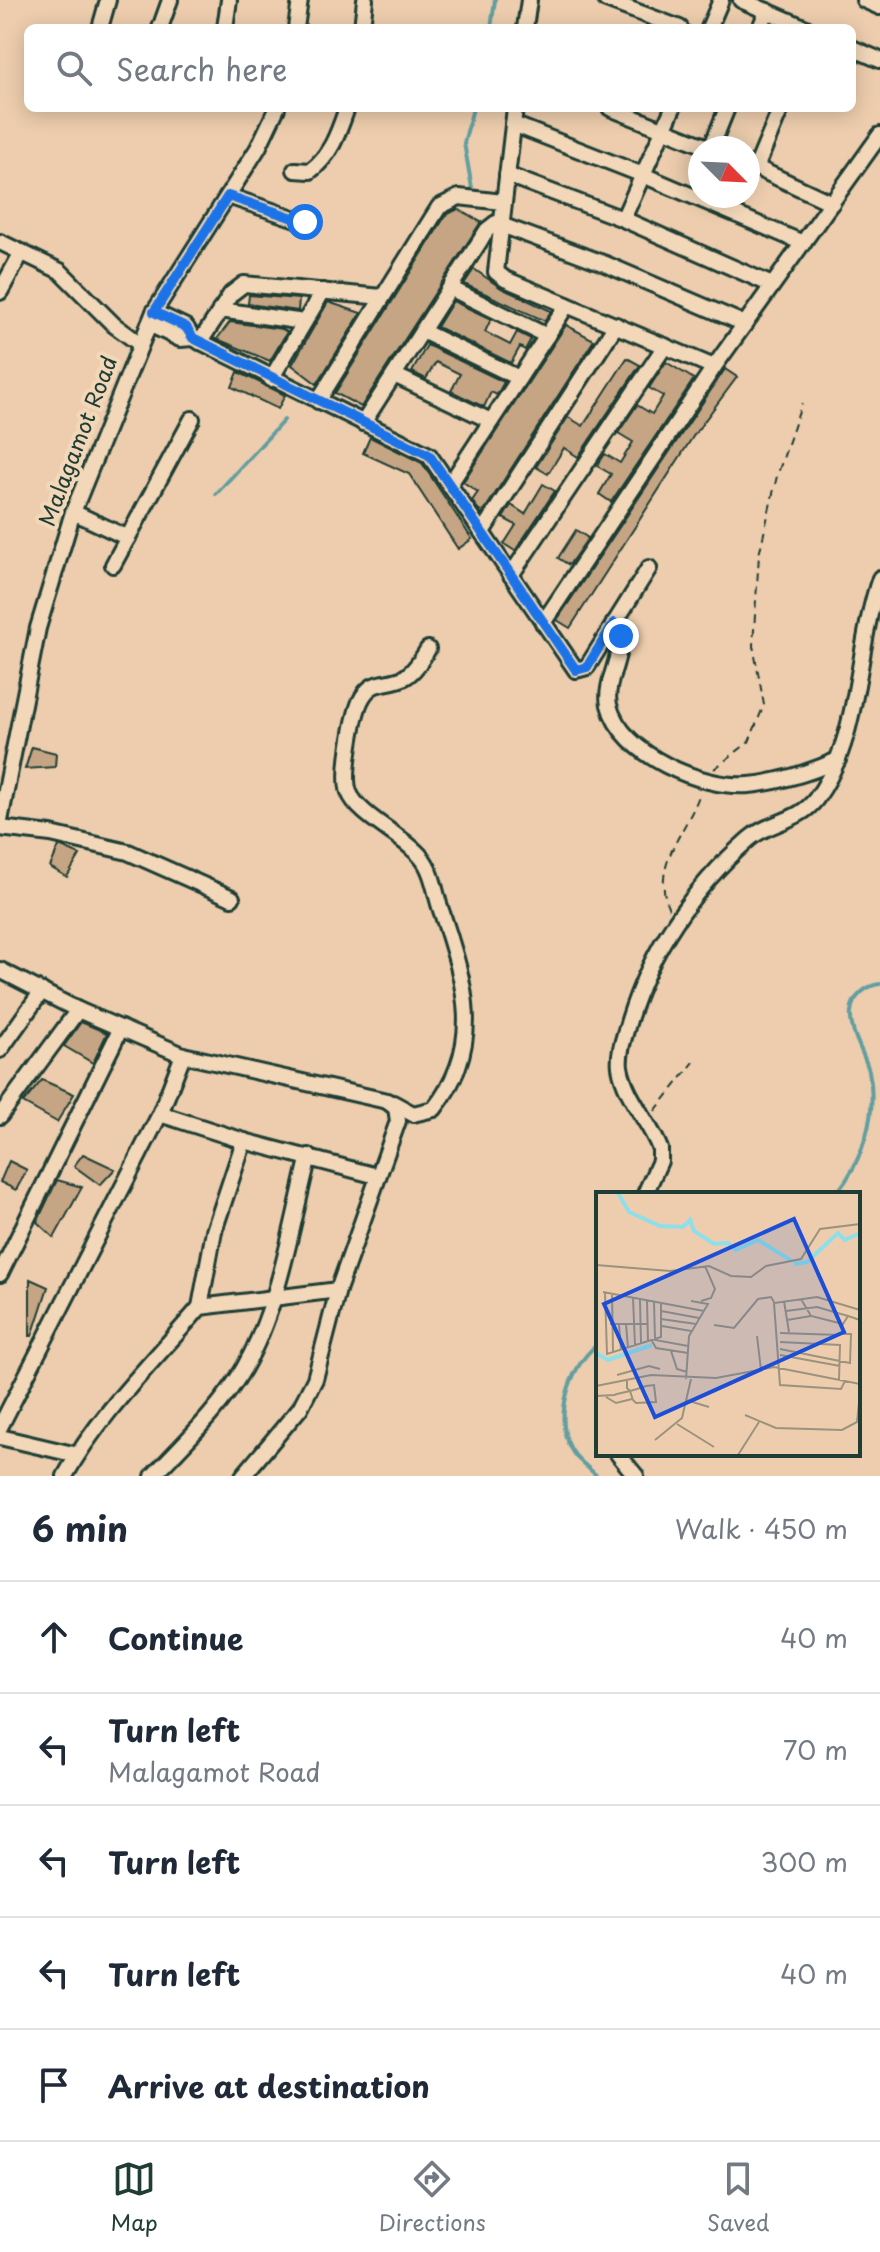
<!DOCTYPE html>
<meta charset="utf-8">
<style>
:root{--surface:#fff;--page:#f6f6f7;--text:#1f2937;--muted:#747a83;--line:#e0e1e3;--accent:#1f3d34}
body{margin:0;font-family:"Playpen Sans",sans-serif;background:var(--page);color:var(--text)}
.compass{position:absolute;left:688px;top:136px;width:72px;height:72px;border-radius:50%;background:var(--surface);box-shadow:0 4px 20px #0003;rotate:114deg}
.stop{position:absolute;width:24px;height:24px;margin:-18px;border:6px solid #1a73e8;border-radius:50%;background:#fff}
.stop.end{background:#1a73e8;border-color:#fff;box-shadow:0 2px 8px #0008}
.list{margin:0;padding:0;list-style:none}
h2{display:flex;justify-content:space-between;align-items:center;height:104px;margin:0;padding:0 32px;font-size:34px}
h2 small{font-size:26px;font-weight:400;color:var(--muted)}
.list li{display:grid;grid-template-columns:52px 1fr auto;gap:24px;align-items:center;box-sizing:border-box;height:112px;padding:0 32px;border-top:2px solid var(--line)}
.list b{display:block;font-size:30px;white-space:nowrap}
.list p{margin:0;font-size:26px;white-space:nowrap;color:var(--muted)}
.list em{font-size:26px;font-style:normal;color:var(--muted)}
.icon{flex:none;width:44px;height:44px;fill:none;stroke:currentColor;stroke-width:2;stroke-linecap:round;stroke-linejoin:round}
.map{position:relative;flex:none;width:880px;height:1476px;overflow:hidden}
.search{position:absolute;background:var(--surface);box-shadow:0 4px 20px #0003;left:24px;right:24px;top:24px;height:88px;display:flex;align-items:center;gap:20px;box-sizing:border-box;padding:0 28px;border-radius:12px;color:var(--muted);font-size:30px}
.sheet{height:664px;background:var(--surface)}
nav{display:flex;justify-content:space-around;align-items:center;box-sizing:border-box;height:112px;border-top:2px solid var(--line);background:var(--surface);font-size:22px;color:var(--muted)}
nav a{display:grid;justify-items:center;gap:4px}
nav .on{color:var(--accent)}
.map>svg:first-child{display:block}
</style>
<div class="map">
<svg width="880" height="1476" viewBox="0 0 880 1476">
<rect width="100%" height="100%" fill="#edcdad"/>
<filter id="ink" filterUnits="userSpaceOnUse"><feTurbulence type="fractalNoise" baseFrequency=".0125" numOctaves="2"/><feDisplacementMap in="SourceGraphic" scale="16" xChannelSelector="R" yChannelSelector="G"/><feConvolveMatrix kernelMatrix="1 2 1 2 8 2 1 2 1" color-interpolation-filters="sRGB"/></filter>
<g filter="url(#ink)">
<g fill="none" stroke-linecap="round" stroke-linejoin="round">
<g stroke="#629ea1" stroke-width="4">
<polyline points="491,28 495,0"/>
<polyline points="472,188 464,143 473,108"/>
<polyline points="216,494 284,420"/>
<path d="M836,1194C863,1161 878,1114 869,1071C864,1052 849,1032 851,1012C852,997 867,985 880,984"/>
<path d="M597,1476C590,1469 580,1462 574,1454C551,1423 569,1366 597,1345"/>
</g>
</g>
<g fill="#c5a584" stroke="#1f3d34" stroke-width="2">
<polygon points="458,209 481,222 361,407 335,393 446,215"/>
<polygon points="474,269 501,288 551,311 545,321 464,284"/>
<polygon points="249,295 299,299 298,311 248,304"/>
<polygon points="453,301 491,319 485,332 510,345 517,332 531,339 525,350 520,347 511,363 437,327"/>
<polygon points="328,302 361,313 317,384 292,365"/>
<polygon points="230,322 282,329 287,332 270,361 217,339"/>
<polygon points="566,325 594,340 482,514 472,501 478,492 463,482"/>
<polygon points="427,345 504,382 497,395 491,392 484,407 451,391 460,374 436,362 426,379 412,372"/>
<polygon points="627,358 640,365 578,457 564,448 548,474 536,467 568,417 583,426"/>
<polygon points="666,362 694,379 611,502 599,494 611,474 597,466 605,454 620,463 633,442 618,433 637,405 652,414 663,396 649,388"/>
<polygon points="725,369 737,377 694,435 570,628 557,620"/>
<polygon points="238,372 285,395 278,409 232,387"/>
<polygon points="370,437 422,463 472,539 458,549 409,474 363,453"/>
<polygon points="543,484 555,491 515,551 504,544 516,525 503,518 511,505 525,514"/>
<polygon points="576,530 588,538 569,565 558,558"/>
<polygon points="32,747 56,753 55,767 25,769"/>
<polygon points="59,846 80,855 67,877 50,867"/>
<polygon points="81,1022 107,1033 93,1063 64,1046"/>
<polygon points="42,1080 74,1094 57,1122 23,1103"/>
<polygon points="83,1154 115,1169 100,1185 74,1166"/>
<polygon points="9,1161 27,1170 16,1190 0,1182"/>
<polygon points="57,1180 82,1187 54,1238 37,1222"/>
<polygon points="30,1279 48,1287 32,1336 30,1336"/>
</g>
<g fill="none" stroke-linecap="round" stroke-linejoin="round">
<defs>
<g id="minor">
<polyline points="606,0 680,28"/>
<polyline points="741,0 806,28"/>
<polyline points="864,0 880,7"/>
<polyline points="100,28 108,0"/>
<polyline points="160,28 170,0"/>
<polyline points="225,28 229,0"/>
<polyline points="296,28 300,0"/>
<polyline points="362,28 365,0"/>
<polyline points="525,28 529,0"/>
<polyline points="709,28 721,0"/>
<polyline points="760,28 767,11"/>
<polyline points="852,48 880,60"/>
<polyline points="515,108 496,272 505,279 714,367"/>
<polyline points="610,108 710,148"/>
<polyline points="513,124 643,175 803,243"/>
<polyline points="711,148 727,108"/>
<polyline points="748,164 832,203"/>
<polyline points="756,168 781,108"/>
<path d="M295,170L310,171C331,156 339,131 347,108"/>
<polyline points="507,175 623,219 772,285"/>
<polyline points="228,196 305,222"/>
<polyline points="623,219 673,108"/>
<polyline points="0,242 60,271 114,325 140,344"/>
<polyline points="450,288 547,336"/>
<polyline points="0,292 22,252"/>
<polyline points="220,310 304,322"/>
<polyline points="154,312 186,327 193,338"/>
<polyline points="149,324 180,339 193,338 429,455 576,670 587,667 649,568"/>
<polyline points="422,331 519,378"/>
<polyline points="200,342 231,294 244,284 382,297"/>
<polyline points="394,375 491,421"/>
<polyline points="271,379 323,291"/>
<polyline points="318,401 439,207 459,197 503,202"/>
<polyline points="363,423 487,230 496,223 603,263 745,324"/>
<polyline points="450,484 567,305"/>
<polyline points="73,512 128,538"/>
<polyline points="482,532 616,325"/>
<polyline points="113,565 192,419"/>
<polyline points="511,575 665,346"/>
<polyline points="543,623 714,367 880,135"/>
<path d="M614,623C632,644 603,679 609,705C621,755 703,789 749,785C779,782 811,772 838,760"/>
<polyline points="0,821 38,628 73,512 154,312 258,148 277,108"/>
<polyline points="0,828 51,834 128,852 232,898"/>
<polyline points="0,970 78,1010 183,1055 387,1101 396,1108 398,1121 338,1290 315,1379 300,1408 243,1476"/>
<polyline points="0,1050 42,991"/>
<path d="M393,1103L413,1114L434,1109C485,1044 465,984 442,913C435,895 434,872 421,857C403,835 358,816 349,792C343,776 353,719 360,702C372,676 387,687 405,677C415,671 422,659 428,649"/>
<polyline points="160,1114 244,1141 377,1176"/>
<polyline points="0,1116 78,1010"/>
<path d="M645,1194L660,1161V1149C650,1122 625,1097 620,1067C618,1052 625,1035 629,1020C651,949 693,888 749,839C770,821 799,822 816,799C862,736 855,650 880,578"/>
<polyline points="0,1274 121,1028"/>
<polyline points="200,1307 214,1231 244,1141"/>
<polyline points="0,1427 160,1114 183,1055"/>
<polyline points="0,1437 77,1455"/>
<polyline points="618,1454 636,1476"/>
<path d="M65,1476C99,1414 154,1361 200,1307L338,1290"/>
<path d="M153,1476C184,1443 221,1408 244,1368C280,1305 291,1226 309,1156"/>
</g>
</defs>
<use href="#minor" stroke="#1f3d34" stroke-width="20"/>
<g stroke="#1f3d34" stroke-width="2" stroke-dasharray="8 6" stroke-linecap="butt">
<polyline points="714,769 749,742 764,705 753,645 759,555 777,476 802,403"/>
<path d="M669,909C650,865 687,832 700,793"/>
<polyline points="655,1111 694,1062"/>
</g>
<use href="#minor" stroke="#f2d7b9" stroke-width="14"/>
</g>
</g>
<g fill="none" stroke-linecap="round" stroke-linejoin="round" filter="url(#ink)">
<polyline stroke="#1a73e8" stroke-width="10" points="305,222 228,196 154,312 186,327 193,338 429,455 576,670 587,667 614,623 621,636"/>
</g>
<g text-anchor="middle" stroke-width="8" stroke-linejoin="round" paint-order="stroke">
<g font-size="22" fill="#1f3d34" stroke="#f2d7b9">
<text transform="translate(78 441) rotate(-69)" y="8">Malagamot Road</text>
</g>
</g>
<g transform="translate(596 1192)">
<rect width="264" height="264" fill="#edcdad"/>
<path fill="none" stroke="#8edfea" stroke-width="4" d="M22,1L33,20L64,34L87,35L94,28L98,39L118,52L132,51L140,58L162,48L196,69M198,72L211,70L242,41L249,48L264,41M0,161L12,168L56,153"/>
<path fill="none" stroke="#9b937d" stroke-width="2" d="M0,73L74,79L113,74L135,84L155,85L170,74L205,67L224,37L264,32M7,100L108,119M9,101L11,162L65,145V112M16,102L17,160M37,106L39,153M205,107L215,124L247,132L252,124L264,128M44,108L45,152M51,109L52,150M105,109L115,106L119,97L109,74M188,109L193,140M58,110L59,148L92,154M65,119L103,126M190,119L221,115L252,124M65,127L100,132M191,128L215,124M14,132H51M23,132L25,158M30,132L32,156M118,133L138,136L162,107L175,105L178,110M66,134L95,139M184,141L244,143M161,144L165,178M56,149L60,156L92,161M184,150L244,153L243,188M184,157L254,171L255,142H243M75,159L81,177L91,180M184,163L244,174M21,183L53,174L64,177M90,187L93,144L112,112L95,109M249,189L245,197L184,193L178,111L221,105L264,118M0,194L55,183L120,186L178,175L264,192M0,204L18,203L21,202L34,199L41,197L50,194L58,193L60,210L40,211L37,208L34,199L31,196V189M10,205L20,211L36,207M90,208L113,215M149,223L180,236L246,238L261,230L264,201M81,232L118,255M59,248L86,226L95,187M142,263L163,230"/>
<path fill="#1d4ed8" fill-opacity="0.15" stroke="#1d4ed8" stroke-width="4" d="M198,27L248,140L59,225L8,112Z"/>
<rect width="264" height="264" fill="none" stroke="#1f3d34" stroke-width="4"/>
</g>
</svg>
<svg class="compass" viewBox="-18 -18 36 36"><path d="M0-13l5 13h-10z" fill="#e53935"/><path d="M0 13l5-13h-10z" fill="#747a83"/></svg>
<div class="stop" style="left:305px;top:222px"></div>
<div class="stop end" style="left:621px;top:636px"></div>
<div class="search"><svg class="icon" aria-label="search" viewBox="0 0 24 24"><circle cx="10" cy="10" r="6"/><path d="M15 15l6 6"/></svg>Search here</div>
</div>
<section class="sheet">
<h2>6 min<small>Walk · 450 m</small></h2>
<ul class="list">
<li><svg class="icon" aria-label="ahead" viewBox="0 0 24 24"><path d="M12 20V5M6 11l6-6 6 6"/></svg><div><b>Continue</b></div><em>40 m</em></li>
<li><svg class="icon" aria-label="left" viewBox="0 0 24 24"><path d="M17 20v-9H6M10 6l-5 5 5 5"/></svg><div><b>Turn left</b><p>Malagamot Road</p></div><em>70 m</em></li>
<li><svg class="icon" aria-label="left" viewBox="0 0 24 24"><path d="M17 20v-9H6M10 6l-5 5 5 5"/></svg><div><b>Turn left</b></div><em>300 m</em></li>
<li><svg class="icon" aria-label="left" viewBox="0 0 24 24"><path d="M17 20v-9H6M10 6l-5 5 5 5"/></svg><div><b>Turn left</b></div><em>40 m</em></li>
<li><svg class="icon" aria-label="arrive" viewBox="0 0 24 24"><path d="M6 21V4h12l-3 4 3 4H6"/></svg><div><b>Arrive at destination</b></div></li>
</ul>
</section>
<nav>
<a class="on"><svg class="icon" aria-label="map" viewBox="0 0 24 24"><path d="M3 6l6-2 6 2 6-2v14l-6 2-6-2-6 2zM9 4v14M15 6v14"/></svg>Map</a>
<a><svg class="icon" aria-label="directions" viewBox="0 0 24 24"><path d="M12 3l9 9-9 9-9-9zM9 14v-3h6M13 9l2 2-2 2"/></svg>Directions</a>
<a><svg class="icon" aria-label="saved" viewBox="0 0 24 24"><path d="M7 4h10v16l-5-4-5 4z"/></svg>Saved</a>
</nav>
